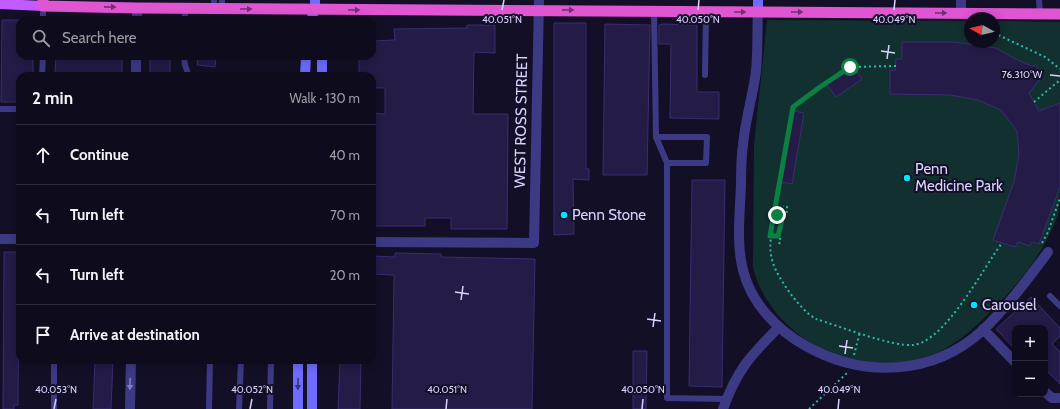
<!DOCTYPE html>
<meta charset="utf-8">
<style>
:root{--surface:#0e0b1c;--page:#171425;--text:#f1f3f6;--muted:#9b9ba3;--line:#2e2b3b}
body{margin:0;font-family:Cabin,sans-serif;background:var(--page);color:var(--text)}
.controls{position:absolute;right:12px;bottom:12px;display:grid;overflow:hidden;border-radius:8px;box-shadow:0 2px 10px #0003}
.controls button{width:36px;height:36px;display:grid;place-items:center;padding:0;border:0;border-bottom:1px solid var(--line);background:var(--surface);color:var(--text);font:20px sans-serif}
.compass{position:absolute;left:964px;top:12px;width:36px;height:36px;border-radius:50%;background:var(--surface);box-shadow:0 2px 10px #0003;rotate:278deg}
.stop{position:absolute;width:12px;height:12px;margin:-9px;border:3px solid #0b8043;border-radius:50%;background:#fff}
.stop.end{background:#0b8043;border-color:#fff;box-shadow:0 1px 4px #0008}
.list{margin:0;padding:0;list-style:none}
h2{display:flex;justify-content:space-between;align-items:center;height:52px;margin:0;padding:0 16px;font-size:17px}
h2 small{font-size:13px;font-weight:400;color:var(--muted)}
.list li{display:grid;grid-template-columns:26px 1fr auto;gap:12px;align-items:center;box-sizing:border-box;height:60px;padding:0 16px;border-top:1px solid var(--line)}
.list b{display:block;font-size:15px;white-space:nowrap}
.list em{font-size:13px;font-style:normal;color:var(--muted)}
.icon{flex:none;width:22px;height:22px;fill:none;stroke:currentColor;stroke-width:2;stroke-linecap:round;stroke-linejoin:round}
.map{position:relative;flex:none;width:1060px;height:409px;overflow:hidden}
.search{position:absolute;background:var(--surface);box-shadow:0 2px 10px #0003;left:16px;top:16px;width:360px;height:44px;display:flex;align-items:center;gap:10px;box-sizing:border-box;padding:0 14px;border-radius:12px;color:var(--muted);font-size:15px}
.panel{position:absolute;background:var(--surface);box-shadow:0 2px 10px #0003;left:16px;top:72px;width:360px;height:292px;border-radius:12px}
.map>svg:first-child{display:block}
</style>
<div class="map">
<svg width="1060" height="409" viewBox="0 0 1060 409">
<rect width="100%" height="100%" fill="#130f26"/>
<path fill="#12302f" d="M767,20L970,21V42H994V21L1060,22C1060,70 1060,118 1060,166C1060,179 1060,204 1058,215C1043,252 1027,274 999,303C959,345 930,368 869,362C847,359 827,353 808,341C782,324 760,298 753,267L754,145Z"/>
<g fill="#241b47" stroke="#3b2d73">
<polygon points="2,20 20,20 20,56 33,56 33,76 20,76 20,102 1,102"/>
<polygon points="554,23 586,23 586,169 589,169 589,180 573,179 574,234 554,235"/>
<polygon points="605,24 650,25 647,175 603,175"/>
<polygon points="663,24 697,25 697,92 719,92 719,119 670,118 671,44 659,44 659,25"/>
<polygon points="467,25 495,25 495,53 474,52 473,114 508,114 507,229 451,229 451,218 425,218 425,226 372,226 372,113 385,114 385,88 372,88 372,76 359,76 359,56 372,56 372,41 395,40 394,29 467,28"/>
<polygon points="902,42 953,42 996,48 1015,59 1032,66 1036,65 1043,75 1029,93 1039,111 1060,103 1060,187 1039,244 1032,242 1030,246 1018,242 1015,247 993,240 1014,182 1019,154 1017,131 1001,110 978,100 950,95 890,94 890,70 895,71 896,59 902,59"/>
<polygon points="56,56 122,56 122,74 118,73 118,76 66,76 66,73 55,73"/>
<rect x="150" y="56" width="20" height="20"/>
<polygon points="198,56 216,56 215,67 197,65"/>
<polygon points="854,68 862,79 836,97 827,85 845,72 846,74"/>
<polygon points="793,111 804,113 792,184 781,182"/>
<polygon points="692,180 725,180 722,387 689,386"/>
<polygon points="4,252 19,252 18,405 14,405 14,409 3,409"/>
<polygon points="395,253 441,254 441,257 535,259 532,409 392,409 394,275 372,274 372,256 395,257"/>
<polygon points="1031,297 1060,328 1060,336 1052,344 1060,352 1060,384 1045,369 1045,328 1015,328 1015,349 996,329"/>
<polygon points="633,351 647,351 646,409 633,409"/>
<polygon points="95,360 113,360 111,409 93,409"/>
<polygon points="340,360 361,360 360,409 338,409"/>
</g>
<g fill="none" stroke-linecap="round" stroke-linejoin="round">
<g stroke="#2fb8b0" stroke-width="2" stroke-dasharray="2 3" stroke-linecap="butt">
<polyline points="994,33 1045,57 1060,69"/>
<path d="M896,66L850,67L819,87L793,107L771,236C770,246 770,254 773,263C778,279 801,311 816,319C839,326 892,347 913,345C946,341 983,268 1002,243"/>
<polyline points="1034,102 1060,80"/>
<polyline points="771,236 778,236"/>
<polyline points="1042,243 1048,232 1060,198"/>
<polyline points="779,244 781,240 778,236 782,220 777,215 778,211 787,212 787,207 783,206"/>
<polyline points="854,355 860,332"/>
<polyline points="809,409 847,373"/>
</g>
<g stroke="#3d3a85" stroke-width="6">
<polyline points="214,0 214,8"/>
<polyline points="222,0 222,9"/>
<polyline points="1039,0 1040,14"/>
<polyline points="654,11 656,137"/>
<polyline points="43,20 43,6"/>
<polyline points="185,20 185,8"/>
<polyline points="184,56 185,65 189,76"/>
<polyline points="705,75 706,12"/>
<polyline points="42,76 43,56"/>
<polyline points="0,109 20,109"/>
<polyline points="667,163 656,137 707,137 706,163 667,163 667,398 726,399"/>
<polyline points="1050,296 1060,306"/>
<polyline points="54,409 54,360"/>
<polyline points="209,409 210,360"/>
<polyline points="239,409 241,360"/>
<polyline points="270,409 271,360"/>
</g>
<g stroke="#3d3a85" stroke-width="10">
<path d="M758,12C757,31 758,51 756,71C753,96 745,120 743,145C741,158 741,172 741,185C740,212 736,243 743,270C751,303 777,330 806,346C863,378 933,376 983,330C1007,307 1028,279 1048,252"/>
<polyline points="961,13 961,0"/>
<polyline points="137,20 137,8"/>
<polyline points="136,76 136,56"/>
<polyline points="0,239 20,239"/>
<polyline points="372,242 534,243 539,0"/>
<polyline points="983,329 1015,362"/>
<polyline points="1045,392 1052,398 1060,398"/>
<polyline points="130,409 131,360"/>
<path d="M723,409C737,370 750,356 779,327"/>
</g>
<g stroke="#6f6bff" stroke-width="10">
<polyline points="758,12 758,0"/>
<polyline points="311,20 315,9 315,0"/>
<polyline points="305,76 306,56"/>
<polyline points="322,76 322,56"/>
<polyline points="298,409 298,360"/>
<polyline points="312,409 312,360"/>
</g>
<polyline stroke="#c25bff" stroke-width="10" points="0,4 43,6"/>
<polyline stroke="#e055d1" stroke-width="11" points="43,0 43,6 137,8 1060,14"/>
</g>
<defs><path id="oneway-solid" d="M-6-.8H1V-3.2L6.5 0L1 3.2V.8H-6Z"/></defs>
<g fill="#6f2e73">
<use href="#oneway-solid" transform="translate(110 7) rotate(1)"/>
<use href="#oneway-solid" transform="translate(246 9)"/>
<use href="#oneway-solid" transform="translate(354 10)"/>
<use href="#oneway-solid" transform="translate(568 10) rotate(1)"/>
<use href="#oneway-solid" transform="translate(740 12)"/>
<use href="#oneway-solid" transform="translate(797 12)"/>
<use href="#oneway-solid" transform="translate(941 13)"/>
</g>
<use fill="#837fbc" href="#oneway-solid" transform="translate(130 384) rotate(91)"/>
<use fill="#38347d" href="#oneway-solid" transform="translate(298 384) rotate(91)"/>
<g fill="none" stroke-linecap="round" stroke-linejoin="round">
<polyline stroke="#0b8043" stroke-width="5" points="777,215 782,220 778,236 770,236 793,107 820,87 850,67"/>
</g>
<path fill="none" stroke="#d9d4ff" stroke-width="1.5" d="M502,10L504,0M698,10L699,0M894,10L895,0M881,51L895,53M887,59L889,45M1050,75L1060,76M455,292L469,294M461,300L463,286M647,319L661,321M653,327L655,313M839,346L853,348M845,354L847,340M54,409L56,399M250,409L252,399M446,409L447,399M642,409L643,399M838,409L839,399"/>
<g fill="#00e5ff" stroke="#130f26" stroke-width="1.5">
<circle cx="907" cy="178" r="4"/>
<circle cx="564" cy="215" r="4"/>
<circle cx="974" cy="305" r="4"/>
</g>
<g text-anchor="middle" stroke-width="4" stroke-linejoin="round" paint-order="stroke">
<g font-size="15" fill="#d9d4ff" stroke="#130f26">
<text transform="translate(521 121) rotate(-89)" y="5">WEST ROSS STREET</text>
</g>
<g font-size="15" fill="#d9d4ff" stroke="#130f26" text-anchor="start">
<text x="915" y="174">Penn<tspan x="915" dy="17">Medicine Park</tspan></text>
<text x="572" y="220">Penn Stone</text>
<text x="982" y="310">Carousel</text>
</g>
</g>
<g font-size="10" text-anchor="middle" fill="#d9d4ff" stroke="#130f26" stroke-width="4" stroke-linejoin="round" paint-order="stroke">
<text x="502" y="23">40.051°N</text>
<text x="698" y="23">40.050°N</text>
<text x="894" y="23">40.049°N</text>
<text x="1022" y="78">76.310°W</text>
<text x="56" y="393">40.053°N</text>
<text x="252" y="393">40.052°N</text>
<text x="447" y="393">40.051°N</text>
<text x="643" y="393">40.050°N</text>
<text x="839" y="393">40.049°N</text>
</g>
</svg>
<div class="controls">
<button>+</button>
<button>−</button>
</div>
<svg class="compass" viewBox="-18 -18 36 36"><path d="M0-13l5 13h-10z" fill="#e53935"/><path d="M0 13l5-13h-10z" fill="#9b9ba3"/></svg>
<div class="stop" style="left:850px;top:67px"></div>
<div class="stop end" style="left:777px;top:215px"></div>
<div class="search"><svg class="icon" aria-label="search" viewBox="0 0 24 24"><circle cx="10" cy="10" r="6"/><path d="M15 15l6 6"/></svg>Search here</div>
<section class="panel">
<h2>2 min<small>Walk · 130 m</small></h2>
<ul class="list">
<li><svg class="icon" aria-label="ahead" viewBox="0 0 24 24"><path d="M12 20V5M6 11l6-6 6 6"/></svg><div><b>Continue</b></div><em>40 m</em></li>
<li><svg class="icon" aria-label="left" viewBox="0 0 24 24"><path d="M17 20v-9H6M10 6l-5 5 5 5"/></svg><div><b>Turn left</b></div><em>70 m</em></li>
<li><svg class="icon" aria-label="left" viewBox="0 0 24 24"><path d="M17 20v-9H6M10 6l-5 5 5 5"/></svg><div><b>Turn left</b></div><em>20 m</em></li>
<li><svg class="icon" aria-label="arrive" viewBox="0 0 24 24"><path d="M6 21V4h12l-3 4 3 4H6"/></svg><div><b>Arrive at destination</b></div></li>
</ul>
</section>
</div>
